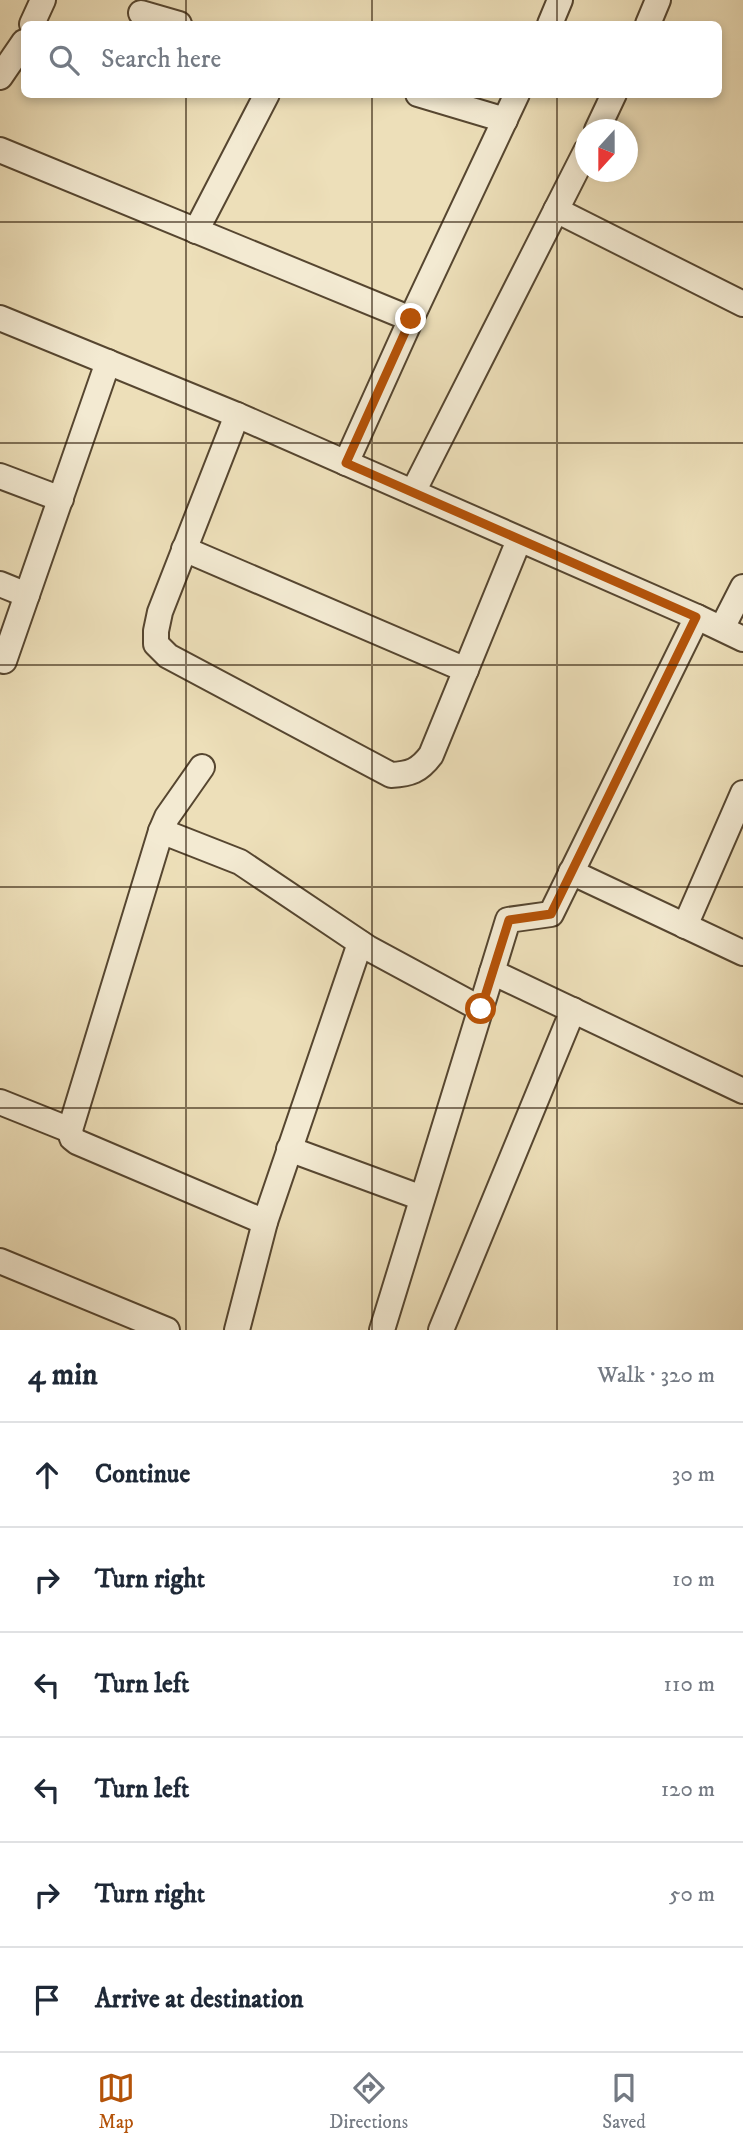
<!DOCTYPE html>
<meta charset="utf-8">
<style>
:root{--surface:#fff;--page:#f2f2f3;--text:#1f2937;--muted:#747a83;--line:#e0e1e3;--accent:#b45309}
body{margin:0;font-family:"IM FELL DW Pica",serif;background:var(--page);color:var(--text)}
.compass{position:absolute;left:575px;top:119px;width:63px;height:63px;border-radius:50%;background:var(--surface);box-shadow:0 4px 10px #0003;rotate:201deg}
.stop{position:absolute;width:21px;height:21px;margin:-16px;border:5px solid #b45309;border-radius:50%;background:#fff}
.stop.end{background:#b45309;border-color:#fff;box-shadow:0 2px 7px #0008}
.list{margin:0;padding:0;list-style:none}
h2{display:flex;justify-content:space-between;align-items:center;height:91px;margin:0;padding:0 28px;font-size:30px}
h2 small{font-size:23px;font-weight:400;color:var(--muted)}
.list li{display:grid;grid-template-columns:46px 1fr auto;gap:21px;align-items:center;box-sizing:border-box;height:105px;padding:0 28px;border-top:2px solid var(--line)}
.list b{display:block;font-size:26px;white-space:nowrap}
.list em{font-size:23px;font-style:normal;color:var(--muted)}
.icon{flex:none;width:38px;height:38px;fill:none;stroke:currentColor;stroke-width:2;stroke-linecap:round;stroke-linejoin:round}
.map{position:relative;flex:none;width:743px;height:1330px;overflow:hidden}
.search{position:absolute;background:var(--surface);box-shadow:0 4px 10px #0003;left:21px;right:21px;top:21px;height:77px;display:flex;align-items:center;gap:18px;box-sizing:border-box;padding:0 24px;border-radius:10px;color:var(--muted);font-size:26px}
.sheet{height:721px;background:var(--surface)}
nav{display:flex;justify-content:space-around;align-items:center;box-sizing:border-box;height:98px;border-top:2px solid var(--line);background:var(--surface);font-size:19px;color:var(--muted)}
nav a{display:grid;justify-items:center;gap:4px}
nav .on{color:var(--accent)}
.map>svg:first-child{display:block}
</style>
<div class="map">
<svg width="743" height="1330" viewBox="0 0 743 1330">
<rect width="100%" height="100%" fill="#eddfb9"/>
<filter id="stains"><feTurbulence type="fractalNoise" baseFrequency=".00286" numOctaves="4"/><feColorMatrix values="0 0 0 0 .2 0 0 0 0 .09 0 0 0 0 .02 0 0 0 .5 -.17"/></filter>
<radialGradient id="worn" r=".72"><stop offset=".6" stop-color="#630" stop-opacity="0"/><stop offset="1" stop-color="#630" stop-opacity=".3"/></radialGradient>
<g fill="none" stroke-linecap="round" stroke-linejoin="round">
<defs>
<g id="minor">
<polyline points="141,13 179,24"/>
<polyline points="32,24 43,0"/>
<polyline points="550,24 560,0"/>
<polyline points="648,24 658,0"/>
<polyline points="0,77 24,42"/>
<polyline points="418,94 505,120"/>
<polyline points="597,130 614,94"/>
<polyline points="0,150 411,319"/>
<polyline points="556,210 743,304"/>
<polyline points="196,231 267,94"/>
<polyline points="0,318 237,415 697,617 551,914 508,920 382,1330"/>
<path d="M237,415L160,612L156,631V644L168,656L391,775C410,774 419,771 431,755L519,540"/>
<polyline points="346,463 411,319 517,94"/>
<polyline points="0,476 61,499"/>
<polyline points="413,492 586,151"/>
<polyline points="184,549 466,670"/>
<polyline points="0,584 27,595"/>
<polyline points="697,617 743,639"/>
<polyline points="722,628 743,587"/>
<polyline points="4,661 108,362"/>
<polyline points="202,767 167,817 161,831 70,1130 72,1138 77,1142 265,1222"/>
<polyline points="161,831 240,862 368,948 481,1009"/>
<polyline points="571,872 743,953"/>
<polyline points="685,926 743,793"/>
<polyline points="492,972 743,1091"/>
<polyline points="0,1102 70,1130"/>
<polyline points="289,1149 422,1198"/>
<polyline points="0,1261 167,1330"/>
<polyline points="237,1330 265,1222 360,943"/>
<polyline points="441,1330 573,1010"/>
</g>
</defs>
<use href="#minor" stroke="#564630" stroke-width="28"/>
<use href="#minor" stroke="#f3ead2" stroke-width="24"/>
</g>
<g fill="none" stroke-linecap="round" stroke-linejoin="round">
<polyline stroke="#b45309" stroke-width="9" points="411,319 346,463 696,617 551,914 509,920 481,1009"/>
</g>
<path fill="none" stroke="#241302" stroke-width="2" stroke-opacity="0.55" d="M186,0V24M372,0V24M557,0V24M186,94V1330M372,94V1330M557,94V1330M0,222H743M0,443H743M0,665H743M0,887H743M0,1108H743"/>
<rect width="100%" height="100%" filter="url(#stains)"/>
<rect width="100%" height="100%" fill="url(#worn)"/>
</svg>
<svg class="compass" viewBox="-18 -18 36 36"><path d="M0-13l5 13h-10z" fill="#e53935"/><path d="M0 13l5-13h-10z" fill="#747a83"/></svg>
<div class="stop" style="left:481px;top:1009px"></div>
<div class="stop end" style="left:411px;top:319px"></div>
<div class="search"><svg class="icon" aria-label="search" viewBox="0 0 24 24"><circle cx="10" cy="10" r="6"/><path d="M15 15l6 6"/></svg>Search here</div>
</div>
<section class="sheet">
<h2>4 min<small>Walk · 320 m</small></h2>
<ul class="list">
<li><svg class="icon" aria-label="ahead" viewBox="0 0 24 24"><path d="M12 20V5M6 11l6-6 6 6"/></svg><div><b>Continue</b></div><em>30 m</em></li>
<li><svg class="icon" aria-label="right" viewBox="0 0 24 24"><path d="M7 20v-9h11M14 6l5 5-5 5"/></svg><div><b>Turn right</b></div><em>10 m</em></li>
<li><svg class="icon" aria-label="left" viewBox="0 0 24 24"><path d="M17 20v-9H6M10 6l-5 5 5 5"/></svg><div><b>Turn left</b></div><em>110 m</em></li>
<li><svg class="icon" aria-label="left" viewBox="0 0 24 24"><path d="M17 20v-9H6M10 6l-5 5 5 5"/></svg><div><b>Turn left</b></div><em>120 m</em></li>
<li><svg class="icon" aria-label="right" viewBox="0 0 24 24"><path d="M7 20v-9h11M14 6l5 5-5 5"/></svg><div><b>Turn right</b></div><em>50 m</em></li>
<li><svg class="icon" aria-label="arrive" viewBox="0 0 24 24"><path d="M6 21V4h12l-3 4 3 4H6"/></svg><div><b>Arrive at destination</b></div></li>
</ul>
</section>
<nav>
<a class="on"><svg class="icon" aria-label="map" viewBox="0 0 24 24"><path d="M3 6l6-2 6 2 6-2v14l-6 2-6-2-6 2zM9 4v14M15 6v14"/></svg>Map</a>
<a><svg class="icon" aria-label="directions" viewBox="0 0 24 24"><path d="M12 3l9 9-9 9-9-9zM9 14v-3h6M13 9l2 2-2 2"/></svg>Directions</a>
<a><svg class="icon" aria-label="saved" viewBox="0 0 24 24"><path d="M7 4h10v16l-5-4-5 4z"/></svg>Saved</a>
</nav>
